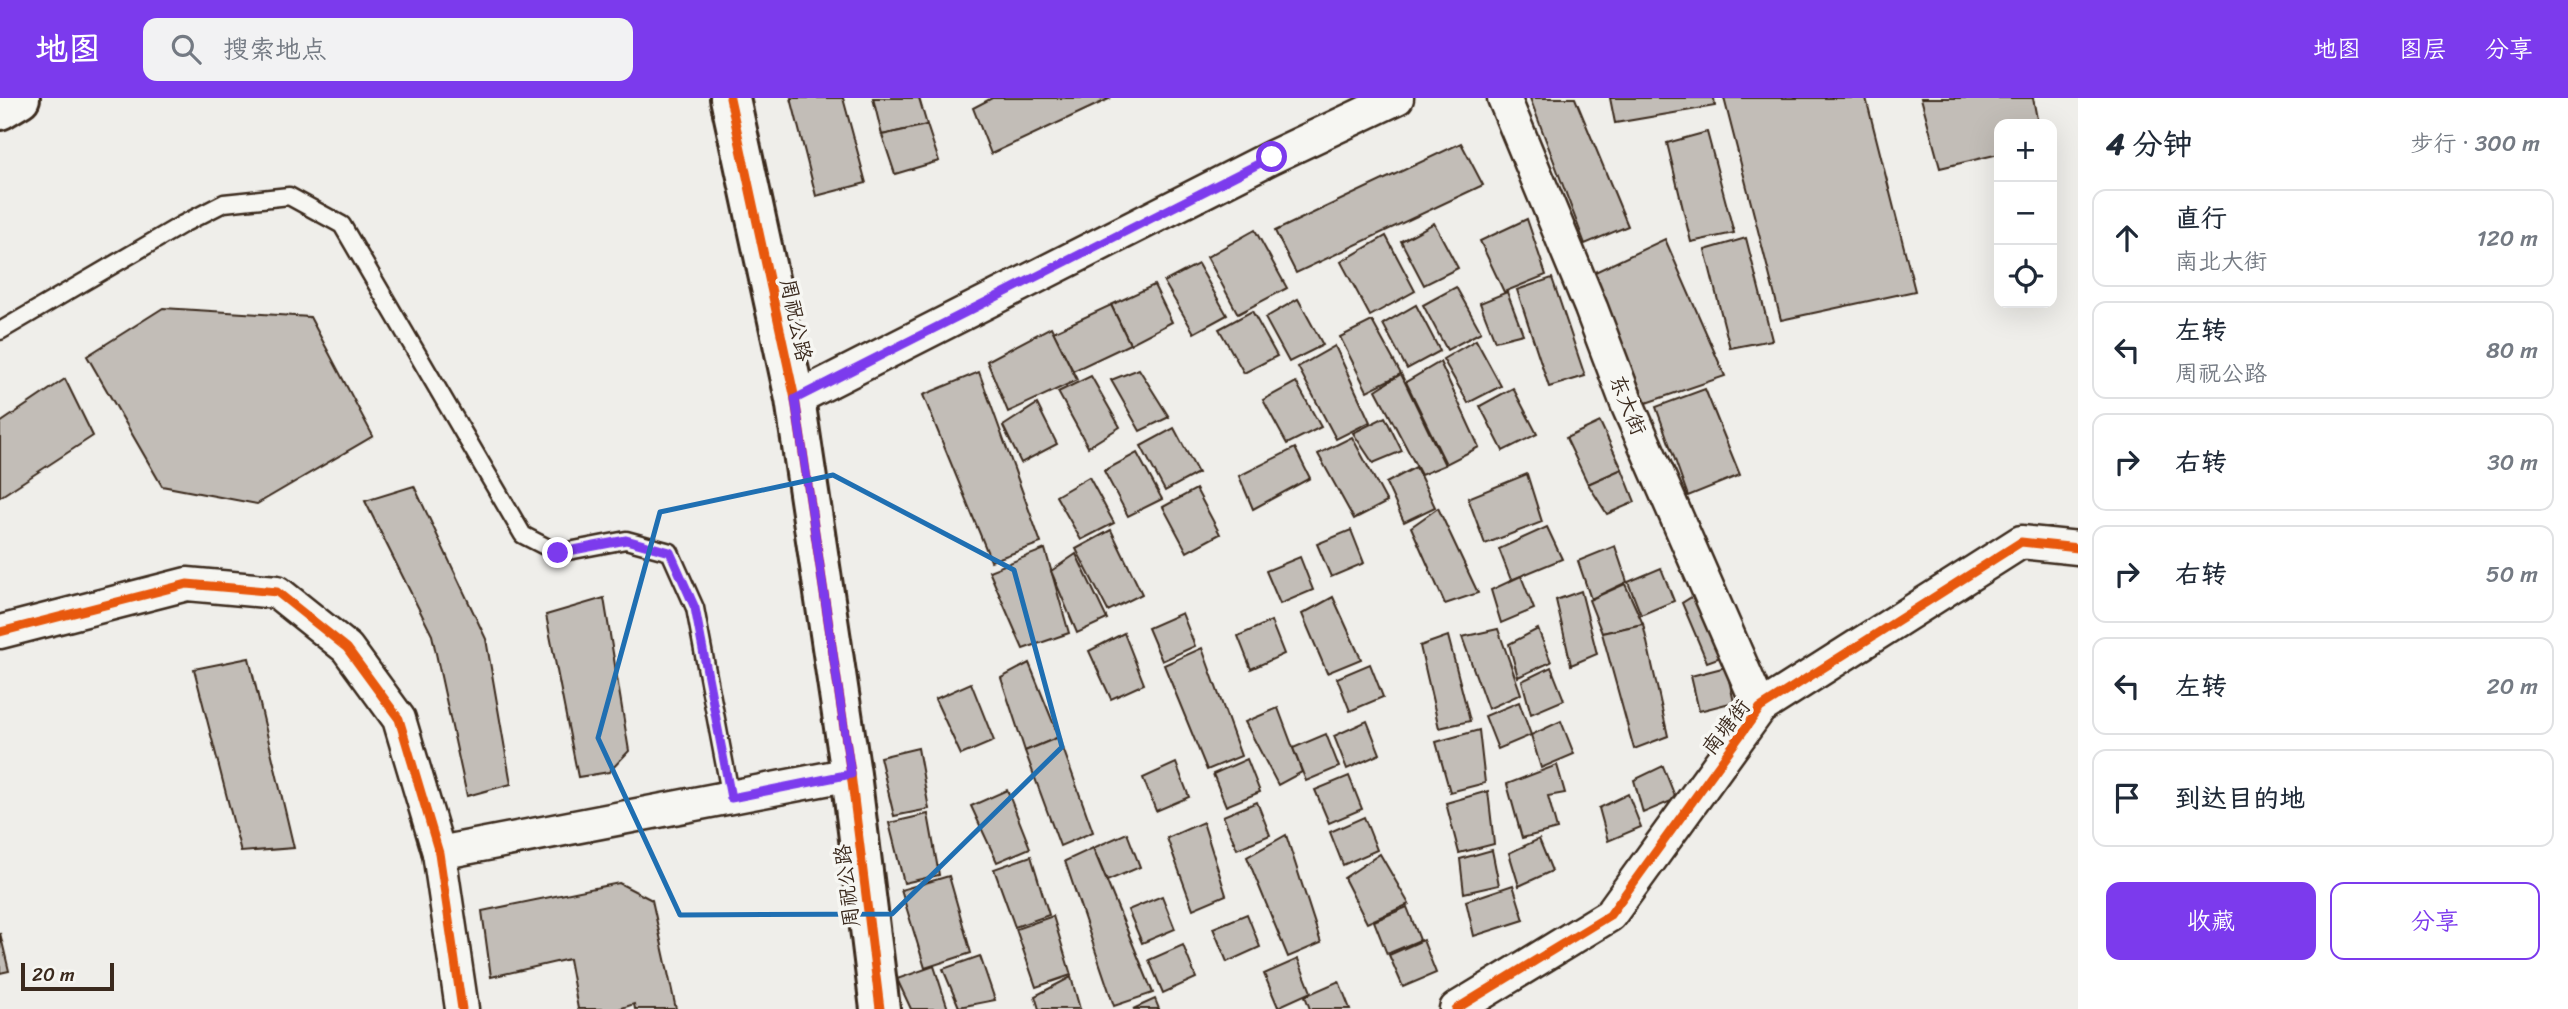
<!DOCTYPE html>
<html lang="zh">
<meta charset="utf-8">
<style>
:root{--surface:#fff;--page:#f2f2f3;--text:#1f2937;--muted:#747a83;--line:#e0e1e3;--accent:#7c3aed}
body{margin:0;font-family:Sriracha,"LXGW WenKai TC",sans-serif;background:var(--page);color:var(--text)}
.controls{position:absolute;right:21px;top:21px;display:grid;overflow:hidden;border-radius:14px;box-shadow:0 7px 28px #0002}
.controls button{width:63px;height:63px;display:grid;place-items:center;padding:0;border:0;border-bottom:2px solid var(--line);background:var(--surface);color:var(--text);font:35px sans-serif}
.scale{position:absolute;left:21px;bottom:18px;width:93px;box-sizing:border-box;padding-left:7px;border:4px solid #3b2a1e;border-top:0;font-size:19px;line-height:24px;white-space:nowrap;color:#3b2a1e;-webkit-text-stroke:5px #f6f6f2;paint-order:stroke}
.stop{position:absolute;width:21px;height:21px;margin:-16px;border:5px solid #7c3aed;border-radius:50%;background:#fff}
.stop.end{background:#7c3aed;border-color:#fff;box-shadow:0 2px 7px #0008}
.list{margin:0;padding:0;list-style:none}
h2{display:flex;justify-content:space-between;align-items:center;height:91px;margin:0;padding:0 28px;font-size:30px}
h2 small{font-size:23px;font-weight:400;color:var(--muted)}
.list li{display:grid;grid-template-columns:46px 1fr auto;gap:21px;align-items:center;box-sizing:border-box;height:98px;margin:0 14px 14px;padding:0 14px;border:2px solid var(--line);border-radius:14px}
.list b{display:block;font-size:26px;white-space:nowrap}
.list p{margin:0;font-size:23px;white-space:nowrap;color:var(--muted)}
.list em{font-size:23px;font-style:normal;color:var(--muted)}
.actions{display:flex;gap:14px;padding:21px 28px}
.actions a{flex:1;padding:16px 0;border:2px solid var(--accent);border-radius:14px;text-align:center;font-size:24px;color:var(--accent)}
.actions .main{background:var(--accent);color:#fff}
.icon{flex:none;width:38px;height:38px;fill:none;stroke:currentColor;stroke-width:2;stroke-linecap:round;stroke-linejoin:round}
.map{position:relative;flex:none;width:2078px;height:911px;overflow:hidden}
header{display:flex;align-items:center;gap:42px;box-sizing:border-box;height:98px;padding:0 35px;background:var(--accent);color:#fff}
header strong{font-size:33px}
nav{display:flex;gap:38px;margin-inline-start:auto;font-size:24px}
.search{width:490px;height:63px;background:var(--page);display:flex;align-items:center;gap:18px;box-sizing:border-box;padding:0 24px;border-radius:14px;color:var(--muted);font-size:26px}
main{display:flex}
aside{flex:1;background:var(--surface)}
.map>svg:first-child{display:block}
</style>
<header>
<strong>地图</strong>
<div class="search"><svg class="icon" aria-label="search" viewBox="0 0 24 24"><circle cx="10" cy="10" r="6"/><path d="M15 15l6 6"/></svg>搜索地点</div>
<nav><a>地图</a><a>图层</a><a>分享</a></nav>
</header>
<main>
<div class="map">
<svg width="2078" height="911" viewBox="0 0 2078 911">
<rect width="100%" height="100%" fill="#efeeea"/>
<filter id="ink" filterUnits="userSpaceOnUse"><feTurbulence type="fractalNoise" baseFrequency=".0143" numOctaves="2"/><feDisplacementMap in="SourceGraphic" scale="14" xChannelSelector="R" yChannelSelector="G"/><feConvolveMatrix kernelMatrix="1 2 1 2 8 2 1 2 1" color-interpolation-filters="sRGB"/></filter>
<g filter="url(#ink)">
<g fill="#c2bdb7" stroke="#3b2a1e" stroke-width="2">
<polygon points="791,0 843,0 866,85 816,98"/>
<polygon points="873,0 919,0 927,27 882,37"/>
<polygon points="992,0 1111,0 991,56 973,10"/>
<polygon points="1530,0 1575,0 1628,128 1585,146"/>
<polygon points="1610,0 1714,0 1715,8 1615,25"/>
<polygon points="1724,0 1866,0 1915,193 1781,222"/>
<polygon points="1921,0 2033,0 2038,26 1999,26 1999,56 1940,70"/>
<polygon points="927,27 939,63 895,76 882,37"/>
<polygon points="1707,34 1734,135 1691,144 1667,45"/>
<polygon points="1461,45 1483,87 1296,175 1275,133"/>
<polygon points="1527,121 1546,177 1504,194 1480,143"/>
<polygon points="1434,125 1458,170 1424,187 1401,143"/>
<polygon points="1255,132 1287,190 1238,216 1207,159"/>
<polygon points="1386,138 1415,193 1370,218 1341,164"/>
<polygon points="1746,140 1772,242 1730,250 1705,152"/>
<polygon points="1665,141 1725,278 1646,305 1593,175"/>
<polygon points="1198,166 1227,217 1194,235 1164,184"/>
<polygon points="1552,180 1585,278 1549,289 1517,192"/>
<polygon points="1154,187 1172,224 1130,246 1111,207"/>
<polygon points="1456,189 1481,234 1447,252 1423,207"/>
<polygon points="1507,194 1523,236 1495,243 1480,205"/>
<polygon points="1298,201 1323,247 1289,264 1265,220"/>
<polygon points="1111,207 1130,246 1073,273 1053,234"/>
<polygon points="1416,207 1440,253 1407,271 1383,226"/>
<polygon points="163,210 310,219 373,338 257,406 162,388 87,258"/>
<polygon points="1252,213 1277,258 1244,275 1219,231"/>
<polygon points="1372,223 1401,276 1367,293 1340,239"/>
<polygon points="1051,229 1077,282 1008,314 987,263"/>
<polygon points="1476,242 1501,288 1468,305 1443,261"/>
<polygon points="1335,248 1370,324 1336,341 1298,269"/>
<polygon points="1440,264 1479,349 1446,366 1406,284"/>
<polygon points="1139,271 1169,319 1140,333 1111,282"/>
<polygon points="979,274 1041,445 991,463 923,297"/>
<polygon points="1401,276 1445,367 1421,377 1376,292"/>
<polygon points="1091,278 1120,329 1088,349 1058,294"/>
<polygon points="65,281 93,338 0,399 0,325"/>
<polygon points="1296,284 1321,329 1287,346 1263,302"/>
<polygon points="1513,290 1537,336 1503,353 1480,308"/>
<polygon points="1705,291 1740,377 1688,398 1656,309"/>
<polygon points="1037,306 1057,346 1021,365 1003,328"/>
<polygon points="1385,319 1402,353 1373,365 1353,335"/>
<polygon points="1600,324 1622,371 1588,386 1566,340"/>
<polygon points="1174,330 1198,375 1165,393 1141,348"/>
<polygon points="1352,339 1387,404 1354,421 1318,356"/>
<polygon points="1295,350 1310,380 1253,411 1239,378"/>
<polygon points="1137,355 1162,401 1128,418 1104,373"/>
<polygon points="1416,369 1435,409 1404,424 1386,385"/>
<polygon points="1622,371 1635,404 1607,416 1588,386"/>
<polygon points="1527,376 1542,424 1485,446 1468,400"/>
<polygon points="1089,379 1114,425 1081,442 1056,398"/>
<polygon points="414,388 486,541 511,686 467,698 432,537 365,403"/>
<polygon points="1196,391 1220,436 1187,454 1163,409"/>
<polygon points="1438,410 1478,495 1445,506 1411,429"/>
<polygon points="1547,429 1562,461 1511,482 1499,451"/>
<polygon points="1111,432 1142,496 1108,513 1076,451"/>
<polygon points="1351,432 1364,465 1331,479 1317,446"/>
<polygon points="1615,448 1627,484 1591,501 1578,463"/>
<polygon points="1045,451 1069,535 1023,551 989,473"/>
<polygon points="1076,456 1107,521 1077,535 1051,473"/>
<polygon points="1300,459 1313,492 1280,506 1266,473"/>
<polygon points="1661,470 1674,503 1641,517 1628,484"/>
<polygon points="1521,478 1534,511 1501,525 1491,492"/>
<polygon points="1625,486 1643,526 1602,535 1589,502"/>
<polygon points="1706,490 1732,555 1707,564 1682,505"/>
<polygon points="1581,493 1597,556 1571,567 1556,502"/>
<polygon points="1333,499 1361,561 1327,575 1302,516"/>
<polygon points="604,500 629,653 609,674 578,679 546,517"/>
<polygon points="1182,515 1195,548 1162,563 1148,530"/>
<polygon points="1271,523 1284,556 1251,571 1238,538"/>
<polygon points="1643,526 1668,638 1634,651 1602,535"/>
<polygon points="1498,531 1521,596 1488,611 1462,539"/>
<polygon points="1538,531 1551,564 1518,579 1509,546"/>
<polygon points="1124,535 1144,586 1111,601 1089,553"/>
<polygon points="1448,538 1470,623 1439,630 1420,548"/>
<polygon points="1202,550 1241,658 1207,672 1164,567"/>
<polygon points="249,560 294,750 241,754 194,571"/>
<polygon points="1029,565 1059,639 1025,653 1001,580"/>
<polygon points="1370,566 1383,599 1350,613 1337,580"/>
<polygon points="1551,569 1564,602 1531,616 1522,583"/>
<polygon points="1726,569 1734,604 1699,613 1691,578"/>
<polygon points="971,585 994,643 961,657 935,601"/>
<polygon points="1519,604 1531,637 1498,651 1485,618"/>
<polygon points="1278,610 1302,674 1278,687 1245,624"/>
<polygon points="1367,623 1380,656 1347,671 1334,638"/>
<polygon points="1561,623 1574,656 1541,670 1531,637"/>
<polygon points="1479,632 1485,685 1450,694 1436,644"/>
<polygon points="1326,636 1339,669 1306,683 1293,650"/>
<polygon points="1059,639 1093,734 1060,748 1025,653"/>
<polygon points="918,650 929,711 894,718 880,659"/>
<polygon points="1247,661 1260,694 1226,708 1213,676"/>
<polygon points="1176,665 1189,699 1156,713 1143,680"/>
<polygon points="1557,667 1565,695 1548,698 1557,731 1522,740 1507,686"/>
<polygon points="1663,668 1676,701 1643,715 1634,682"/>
<polygon points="1349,678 1362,711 1329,725 1315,692"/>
<polygon points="1007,692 1030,750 997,764 971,708"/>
<polygon points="1488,693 1494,746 1459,755 1446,705"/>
<polygon points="1628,696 1641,729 1608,743 1599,710"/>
<polygon points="1257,704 1270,737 1237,751 1223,718"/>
<polygon points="928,716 939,777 904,785 889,725"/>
<polygon points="1364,719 1377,752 1343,767 1330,734"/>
<polygon points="1203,724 1226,797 1193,811 1167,740"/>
<polygon points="1127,735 1140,769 1107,783 1093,750"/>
<polygon points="1286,737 1321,845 1288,859 1247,759"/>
<polygon points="1539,741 1552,773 1519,788 1509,755"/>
<polygon points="1093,750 1153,895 1114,908 1065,763"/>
<polygon points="1492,752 1499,787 1464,795 1460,761"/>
<polygon points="1380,756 1409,806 1367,825 1344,780"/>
<polygon points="1031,758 1049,817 1015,829 994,771"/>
<polygon points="949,778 971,855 925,870 901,792"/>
<polygon points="619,785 652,802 676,911 635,911 634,906 619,911 578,911 569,861 491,879 482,813"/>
<polygon points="1513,787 1524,822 1474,838 1466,803"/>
<polygon points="1162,798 1175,831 1142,845 1128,812"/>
<polygon points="1407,809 1420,842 1387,856 1374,823"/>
<polygon points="1247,816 1260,849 1227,864 1213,830"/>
<polygon points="1053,818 1071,877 1036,889 1016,831"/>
<polygon points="0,835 9,873 0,875"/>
<polygon points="1423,842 1436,875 1403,889 1389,857"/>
<polygon points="1183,847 1196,880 1163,895 1149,862"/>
<polygon points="980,858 995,902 959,909 943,871"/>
<polygon points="1298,861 1311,894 1278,909 1264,876"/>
<polygon points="934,868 948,911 911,911 897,881"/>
<polygon points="1071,879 1080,911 1039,911 1035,898"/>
<polygon points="1339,883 1350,911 1310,911 1305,898"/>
<polygon points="1155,901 1159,911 1133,911"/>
</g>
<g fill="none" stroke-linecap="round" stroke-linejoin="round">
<defs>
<polyline id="service" points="0,233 183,126 224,105 289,98 342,127 523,437 558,455 626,442 670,454 695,510 731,700"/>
<g id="minor">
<polyline points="1504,0 1591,210 1628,308 1760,610"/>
<polyline points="795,301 1272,59 1397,0"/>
<polyline points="0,534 187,486 277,494 347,550 399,621 439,755 462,911"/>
<polyline points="439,755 851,676"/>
<polyline points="1456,911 1610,817 1760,610 2021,444 2078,450"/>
</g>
<g id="tertiary">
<polyline points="730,0 795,301 851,676 880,911"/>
<polyline points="0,12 20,0"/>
</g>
</defs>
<use href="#service" stroke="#3b2a1e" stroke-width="21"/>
<use href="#minor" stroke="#3b2a1e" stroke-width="37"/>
<use href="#tertiary" stroke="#3b2a1e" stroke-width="44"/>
<use href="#service" stroke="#f6f6f2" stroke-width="16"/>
<use href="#minor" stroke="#f6f6f2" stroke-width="32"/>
<use href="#tertiary" stroke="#f6f6f2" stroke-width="38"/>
<defs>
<g id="cycleway">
<polyline points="730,0 795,301 851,676 880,911"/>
<polyline points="0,534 187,486 277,494 347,550 399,621 439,755 462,911"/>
<polyline points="1456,911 1610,817 1760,610 2021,444 2078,450"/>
</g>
</defs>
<use href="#cycleway" stroke="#f6f6f2" stroke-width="13"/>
<use href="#cycleway" stroke="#e8590c" stroke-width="9"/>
</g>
</g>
<g fill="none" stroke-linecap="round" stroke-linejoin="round" filter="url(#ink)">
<polyline stroke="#7c3aed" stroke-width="9" points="558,455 626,442 670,454 695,510 731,700 851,676 795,301 1272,59"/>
</g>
<path fill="none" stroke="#1f6fb2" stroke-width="5" stroke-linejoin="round" d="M833,377L1014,472L1062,649L892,816L680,817L598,640L660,414Z"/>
<g text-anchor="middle" stroke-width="7" stroke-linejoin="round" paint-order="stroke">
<g font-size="21" fill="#3b2a1e" stroke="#f6f6f2">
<text transform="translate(796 222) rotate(78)" y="7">周祝公路</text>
<text transform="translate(1628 307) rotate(68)" y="7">东大街</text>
<text transform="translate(1726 629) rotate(-52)" y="7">南塘街</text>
<text transform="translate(847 788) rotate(-97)" y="7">周祝公路</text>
</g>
</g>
</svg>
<div class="controls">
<button>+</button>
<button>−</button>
<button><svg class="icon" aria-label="locate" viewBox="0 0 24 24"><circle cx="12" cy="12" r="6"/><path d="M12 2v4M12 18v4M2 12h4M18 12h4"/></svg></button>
</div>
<div class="scale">20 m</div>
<div class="stop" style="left:1272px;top:59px"></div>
<div class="stop end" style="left:558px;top:455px"></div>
</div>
<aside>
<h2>4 分钟<small>步行 · 300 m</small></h2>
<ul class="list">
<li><svg class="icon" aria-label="ahead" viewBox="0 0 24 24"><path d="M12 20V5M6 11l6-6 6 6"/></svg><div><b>直行</b><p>南北大街</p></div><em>120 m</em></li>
<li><svg class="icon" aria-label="left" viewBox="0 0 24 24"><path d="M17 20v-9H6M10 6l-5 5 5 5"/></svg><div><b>左转</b><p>周祝公路</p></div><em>80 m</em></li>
<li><svg class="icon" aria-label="right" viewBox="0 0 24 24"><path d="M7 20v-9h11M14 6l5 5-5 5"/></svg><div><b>右转</b></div><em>30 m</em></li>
<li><svg class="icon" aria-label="right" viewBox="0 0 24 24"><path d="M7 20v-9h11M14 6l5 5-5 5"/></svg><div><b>右转</b></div><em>50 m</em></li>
<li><svg class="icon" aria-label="left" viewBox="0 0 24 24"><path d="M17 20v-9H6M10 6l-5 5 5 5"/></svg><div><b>左转</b></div><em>20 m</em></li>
<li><svg class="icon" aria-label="arrive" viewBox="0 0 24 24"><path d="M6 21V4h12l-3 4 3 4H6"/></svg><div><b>到达目的地</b></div></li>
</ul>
<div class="actions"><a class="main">收藏</a><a>分享</a></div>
</aside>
</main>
